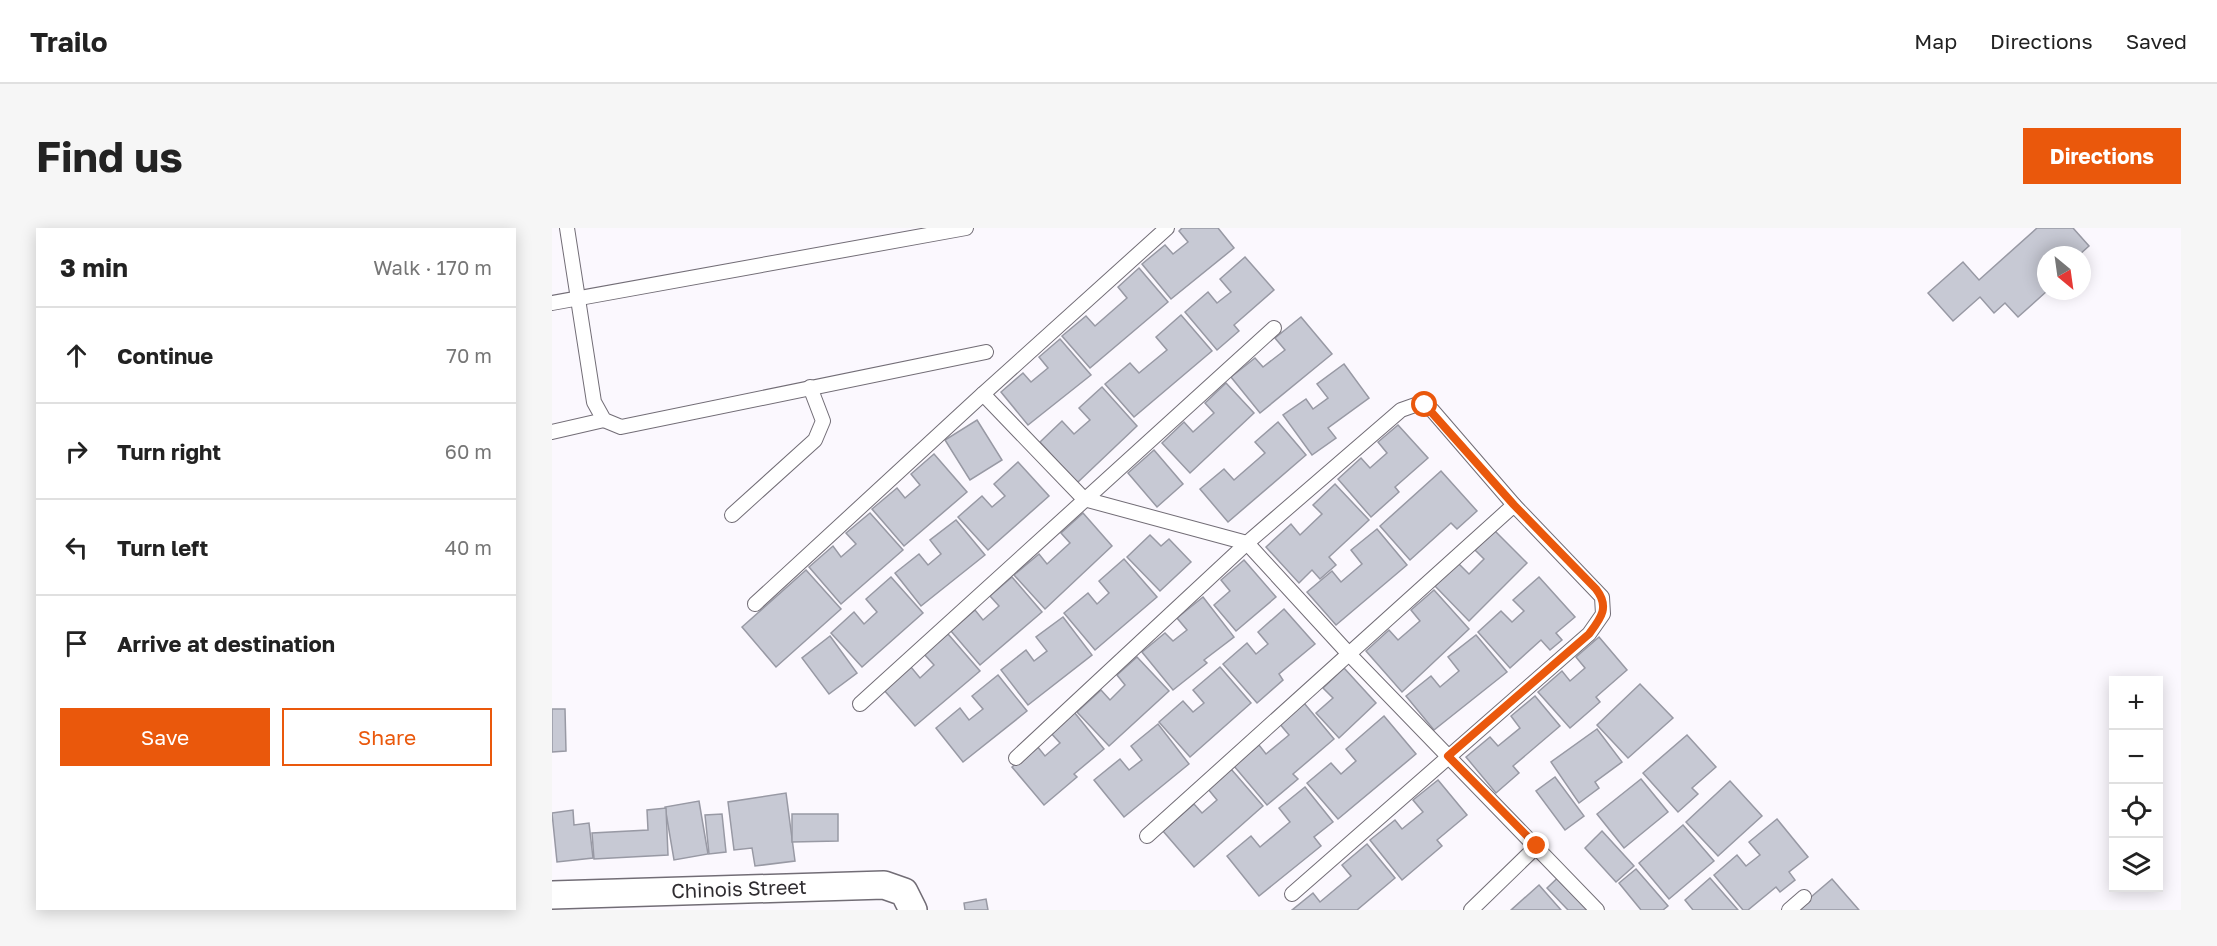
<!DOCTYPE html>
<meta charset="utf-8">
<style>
:root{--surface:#fff;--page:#f6f6f6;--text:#222;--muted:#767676;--line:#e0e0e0;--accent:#ea580c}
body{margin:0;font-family:"Golos Text",sans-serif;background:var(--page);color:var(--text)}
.controls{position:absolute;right:18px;bottom:18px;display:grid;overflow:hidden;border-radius:0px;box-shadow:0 3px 15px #0003}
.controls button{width:54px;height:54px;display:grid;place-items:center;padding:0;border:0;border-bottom:2px solid var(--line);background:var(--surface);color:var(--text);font:30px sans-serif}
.compass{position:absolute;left:1485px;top:18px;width:54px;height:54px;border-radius:50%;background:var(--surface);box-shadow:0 3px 15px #0003;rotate:151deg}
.stop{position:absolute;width:18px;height:18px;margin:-14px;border:4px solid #ea580c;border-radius:50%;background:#fff}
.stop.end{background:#ea580c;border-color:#fff;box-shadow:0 2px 6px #0008}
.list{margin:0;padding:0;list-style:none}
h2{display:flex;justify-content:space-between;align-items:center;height:78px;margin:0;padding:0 24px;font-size:26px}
h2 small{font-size:20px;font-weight:400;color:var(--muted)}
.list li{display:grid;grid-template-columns:39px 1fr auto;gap:18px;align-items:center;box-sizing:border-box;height:96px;padding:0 24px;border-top:2px solid var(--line)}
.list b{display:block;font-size:22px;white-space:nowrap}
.list em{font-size:20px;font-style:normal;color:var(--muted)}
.actions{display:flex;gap:12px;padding:18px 24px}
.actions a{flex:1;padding:14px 0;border:2px solid var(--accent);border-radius:0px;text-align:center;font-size:21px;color:var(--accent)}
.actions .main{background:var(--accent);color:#fff}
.icon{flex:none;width:33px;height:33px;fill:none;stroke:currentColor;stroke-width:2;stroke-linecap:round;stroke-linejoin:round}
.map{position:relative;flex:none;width:1629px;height:682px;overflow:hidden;border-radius:0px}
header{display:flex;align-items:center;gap:36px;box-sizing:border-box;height:84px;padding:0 30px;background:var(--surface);border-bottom:2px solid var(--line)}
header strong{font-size:28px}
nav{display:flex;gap:33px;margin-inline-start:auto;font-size:21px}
.intro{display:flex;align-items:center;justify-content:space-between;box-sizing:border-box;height:144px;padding:0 36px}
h1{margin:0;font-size:42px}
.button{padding:15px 27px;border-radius:0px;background:var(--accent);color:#fff;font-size:21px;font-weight:700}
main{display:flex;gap:36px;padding:0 36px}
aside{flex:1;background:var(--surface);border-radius:0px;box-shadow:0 3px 15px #0003}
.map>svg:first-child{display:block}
</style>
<header>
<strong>Trailo</strong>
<nav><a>Map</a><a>Directions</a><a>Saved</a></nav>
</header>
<div class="intro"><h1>Find us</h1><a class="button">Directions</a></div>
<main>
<aside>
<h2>3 min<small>Walk · 170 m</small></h2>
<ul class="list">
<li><svg class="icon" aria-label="ahead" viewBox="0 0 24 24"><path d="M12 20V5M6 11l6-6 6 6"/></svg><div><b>Continue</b></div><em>70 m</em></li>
<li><svg class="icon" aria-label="right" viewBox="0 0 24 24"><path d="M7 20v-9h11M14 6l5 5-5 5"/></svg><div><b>Turn right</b></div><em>60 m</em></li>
<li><svg class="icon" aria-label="left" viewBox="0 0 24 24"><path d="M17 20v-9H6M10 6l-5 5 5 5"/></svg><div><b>Turn left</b></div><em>40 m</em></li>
<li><svg class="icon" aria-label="arrive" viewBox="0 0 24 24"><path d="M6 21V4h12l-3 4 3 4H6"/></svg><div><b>Arrive at destination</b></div></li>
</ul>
<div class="actions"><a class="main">Save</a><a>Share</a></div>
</aside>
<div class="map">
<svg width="1629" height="682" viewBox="0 0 1629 682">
<rect width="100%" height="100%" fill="#fbf8fe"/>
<g fill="#c7c9d4" stroke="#9899a4" stroke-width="1.5">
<polygon points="630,0 666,0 682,20 619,71 590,36 613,17 621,26 636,14 627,3"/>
<polygon points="1485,0 1521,0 1537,18 1527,27 1494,27 1495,63 1466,89 1453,75 1442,85 1428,69 1401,93 1376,65 1411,34 1427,52"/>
<polygon points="693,29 722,62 682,97 687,103 665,122 633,84 656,64 665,75 679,64 668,51"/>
<polygon points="587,40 616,74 538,140 510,108 534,88 543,98 575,70 566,59"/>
<polygon points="629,87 660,123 582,189 553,156 578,135 587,145 615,122 604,109"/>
<polygon points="749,89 780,126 708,185 679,149 703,130 711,139 733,122 723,110"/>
<polygon points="508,111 539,147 476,197 449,164 471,145 479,154 496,140 487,129"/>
<polygon points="792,136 817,170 776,200 784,210 760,227 731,187 754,171 761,181 776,170 765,156"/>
<polygon points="674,155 702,185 638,245 610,215 632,194 641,204 662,185 653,175"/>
<polygon points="550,159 585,198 525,255 488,214 510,193 522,206 538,192 527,180"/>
<polygon points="425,192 450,232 418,252 393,212"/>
<polygon points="726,194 754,227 676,294 648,261 672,241 682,252 713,225 703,214"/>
<polygon points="846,197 876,230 843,259 847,264 819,289 786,251 809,230 818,240 835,225 826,214"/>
<polygon points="602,222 631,256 605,279 576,245"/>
<polygon points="382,226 415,264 352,318 320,281 345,260 353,270 368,257 359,246"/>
<polygon points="466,234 497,268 436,322 406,289 430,268 440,279 453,268 442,256"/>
<polygon points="889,243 925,283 905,301 899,295 858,332 828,298"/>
<polygon points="783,256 817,292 777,329 784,337 768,351 760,342 747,355 714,319 739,296 748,307 770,286 761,277"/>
<polygon points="318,285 351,322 289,376 257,339 281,318 289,329 304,316 294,305"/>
<polygon points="531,285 560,318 493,381 462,347 487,326 495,336 518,315 509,305"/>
<polygon points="404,292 433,327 369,378 343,345 367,326 376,337 389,326 378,312"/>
<polygon points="825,301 855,337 784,397 755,364 780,343 789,354 810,336 799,322"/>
<polygon points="943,303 975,335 917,393 883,358 906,335 917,346 932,331 923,322"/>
<polygon points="598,307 609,318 617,311 639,334 608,363 575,329"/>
<polygon points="572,331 605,369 543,422 512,385 536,365 545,376 557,365 547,353"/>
<polygon points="692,332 724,369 684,403 662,377 678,363 669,352"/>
<polygon points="254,342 289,381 224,439 190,399"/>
<polygon points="339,349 371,385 310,439 279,405 302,384 312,396 325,384 314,371"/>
<polygon points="460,349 490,384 428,437 399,403 423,382 431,392 447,378 438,368"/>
<polygon points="987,349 1023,389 1004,405 1010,412 998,422 989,412 958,440 926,404 949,383 960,394 972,383 961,372"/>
<polygon points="882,362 917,401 850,464 814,423 837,402 846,412 868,393 859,382"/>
<polygon points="651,369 682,409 652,432 655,435 621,462 590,424 613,405 621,413 635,402 625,390"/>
<polygon points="732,381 763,416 727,446 731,452 705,475 671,436 695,415 704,426 716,416 706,404"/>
<polygon points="511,389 540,427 476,477 449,442 474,422 482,433 495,423 484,409"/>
<polygon points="396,406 428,443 363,498 332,462 359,439 368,450 382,437 372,426"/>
<polygon points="924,407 955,444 882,502 854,468 879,448 888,459 907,443 896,429"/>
<polygon points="278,408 305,445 277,466 250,430"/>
<polygon points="1047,409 1075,442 1044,469 1048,474 1018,500 986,464 1010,443 1018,453 1033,440 1024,429"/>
<polygon points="585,429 617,463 557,518 525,484 549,462 558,472 573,457 565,447"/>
<polygon points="668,439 699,475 638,529 607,494 631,473 641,484 652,475 641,462"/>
<polygon points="792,440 824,475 787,510 764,485 781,470 771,460"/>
<polygon points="446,447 475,483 411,534 384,500 408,480 417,492 431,481 420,468"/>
<polygon points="1088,456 1121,490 1076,530 1045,497"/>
<polygon points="983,468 1008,498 961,538 967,545 944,565 914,529 938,509 946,518 968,500 959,488"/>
<polygon points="752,475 782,511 741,546 746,551 715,577 682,538 707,517 714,526 737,507 727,495"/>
<polygon points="0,481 13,481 14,523 0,524"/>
<polygon points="522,484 552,521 522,546 525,549 492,577 460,539 485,518 493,528 508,515 498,504"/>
<polygon points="832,488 864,526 786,591 755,555 779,535 789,546 804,533 794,521"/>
<polygon points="606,496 637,536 572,589 542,552 568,531 577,542 590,532 579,518"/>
<polygon points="1045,501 1070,534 1043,554 1047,560 1027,575 999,534"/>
<polygon points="1135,507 1164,539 1140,560 1146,566 1126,584 1091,545"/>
<polygon points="679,541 711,578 642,639 611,603 642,576 650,585 665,572 656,561"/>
<polygon points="1003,549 1032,588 1013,602 984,563"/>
<polygon points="1089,551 1116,584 1072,620 1045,586"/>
<polygon points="886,552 915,587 885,612 890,618 850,652 818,612 843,592 850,601 871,584 861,572"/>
<polygon points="1178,553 1210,588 1166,628 1134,594"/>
<polygon points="753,559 781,594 762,609 769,618 707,668 675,628 699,608 708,619 738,594 727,580"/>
<polygon points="234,565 243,633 203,638 200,620 182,622 176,574"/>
<polygon points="147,573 156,626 122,632 113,579"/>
<polygon points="114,580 116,627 42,631 40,605 96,602 95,582"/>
<polygon points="21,582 22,597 37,595 41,630 5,634 0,585"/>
<polygon points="170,586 174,624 157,626 153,587"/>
<polygon points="240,586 286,586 286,613 240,614"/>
<polygon points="1225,591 1256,629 1237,644 1243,652 1228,664 1224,659 1196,682 1191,682 1162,647 1185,627 1194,638 1208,627 1197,614"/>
<polygon points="1131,597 1162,633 1117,671 1087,635"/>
<polygon points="1050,603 1082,638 1064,654 1033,620"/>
<polygon points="815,616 843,650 805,682 740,682 761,665 768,674 799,648 790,637"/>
<polygon points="1084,641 1116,678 1111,682 1089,682 1067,655"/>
<polygon points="1013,643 1037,682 1016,682 995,660"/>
<polygon points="1158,650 1186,682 1141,682 1133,672"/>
<polygon points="1280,651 1307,682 1247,682 1252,675"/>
<polygon points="987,657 1009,682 959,682"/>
<polygon points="434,671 436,682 413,682 412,675"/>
</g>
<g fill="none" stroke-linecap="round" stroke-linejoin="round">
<defs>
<g id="lane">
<polyline points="15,0 42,174 52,192 69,199 434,124"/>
<polyline points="615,0 431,166 532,271 695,315 796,425 1045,682"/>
<polyline points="0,75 414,0"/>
<polyline points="0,204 52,192"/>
<polyline points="180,287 263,212 271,193 258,159"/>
<polyline points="203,376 431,166"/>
<polyline points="308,476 722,100"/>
<polyline points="464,530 695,315 849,182 866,176 880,182 962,277"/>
<polyline points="595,608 962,277 1050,369 1051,386 1037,406 740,666"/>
<polyline points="919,682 985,618"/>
<polyline points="1237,682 1252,669"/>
</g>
<polyline id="street" points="0,667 332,657 352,664 361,682"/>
</defs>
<use href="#lane" stroke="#726d76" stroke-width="16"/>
<use href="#street" stroke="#726d76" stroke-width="30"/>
<use href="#lane" stroke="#fff" stroke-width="14"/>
<use href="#street" stroke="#fff" stroke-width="27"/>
</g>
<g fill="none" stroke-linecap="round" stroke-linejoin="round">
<path stroke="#ea580c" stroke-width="8" d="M873,177L962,277L1044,361C1058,379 1049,390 1037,406L896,528L985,618"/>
</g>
<g text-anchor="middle" stroke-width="4.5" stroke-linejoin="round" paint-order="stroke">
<g font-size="20" fill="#2f2c30" stroke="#fff">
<text transform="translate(187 661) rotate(-2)" y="7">Chinois Street</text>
</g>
</g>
</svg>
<div class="controls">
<button>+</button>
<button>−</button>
<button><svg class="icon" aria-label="locate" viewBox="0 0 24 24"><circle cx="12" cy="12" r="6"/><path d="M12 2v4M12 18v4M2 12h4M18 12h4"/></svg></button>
<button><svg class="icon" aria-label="layers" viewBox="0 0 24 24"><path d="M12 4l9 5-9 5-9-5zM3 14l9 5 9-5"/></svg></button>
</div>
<svg class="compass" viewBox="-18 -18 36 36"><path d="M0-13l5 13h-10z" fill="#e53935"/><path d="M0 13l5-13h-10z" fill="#767676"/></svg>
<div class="stop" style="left:873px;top:177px"></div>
<div class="stop end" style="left:985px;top:618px"></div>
</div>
</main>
